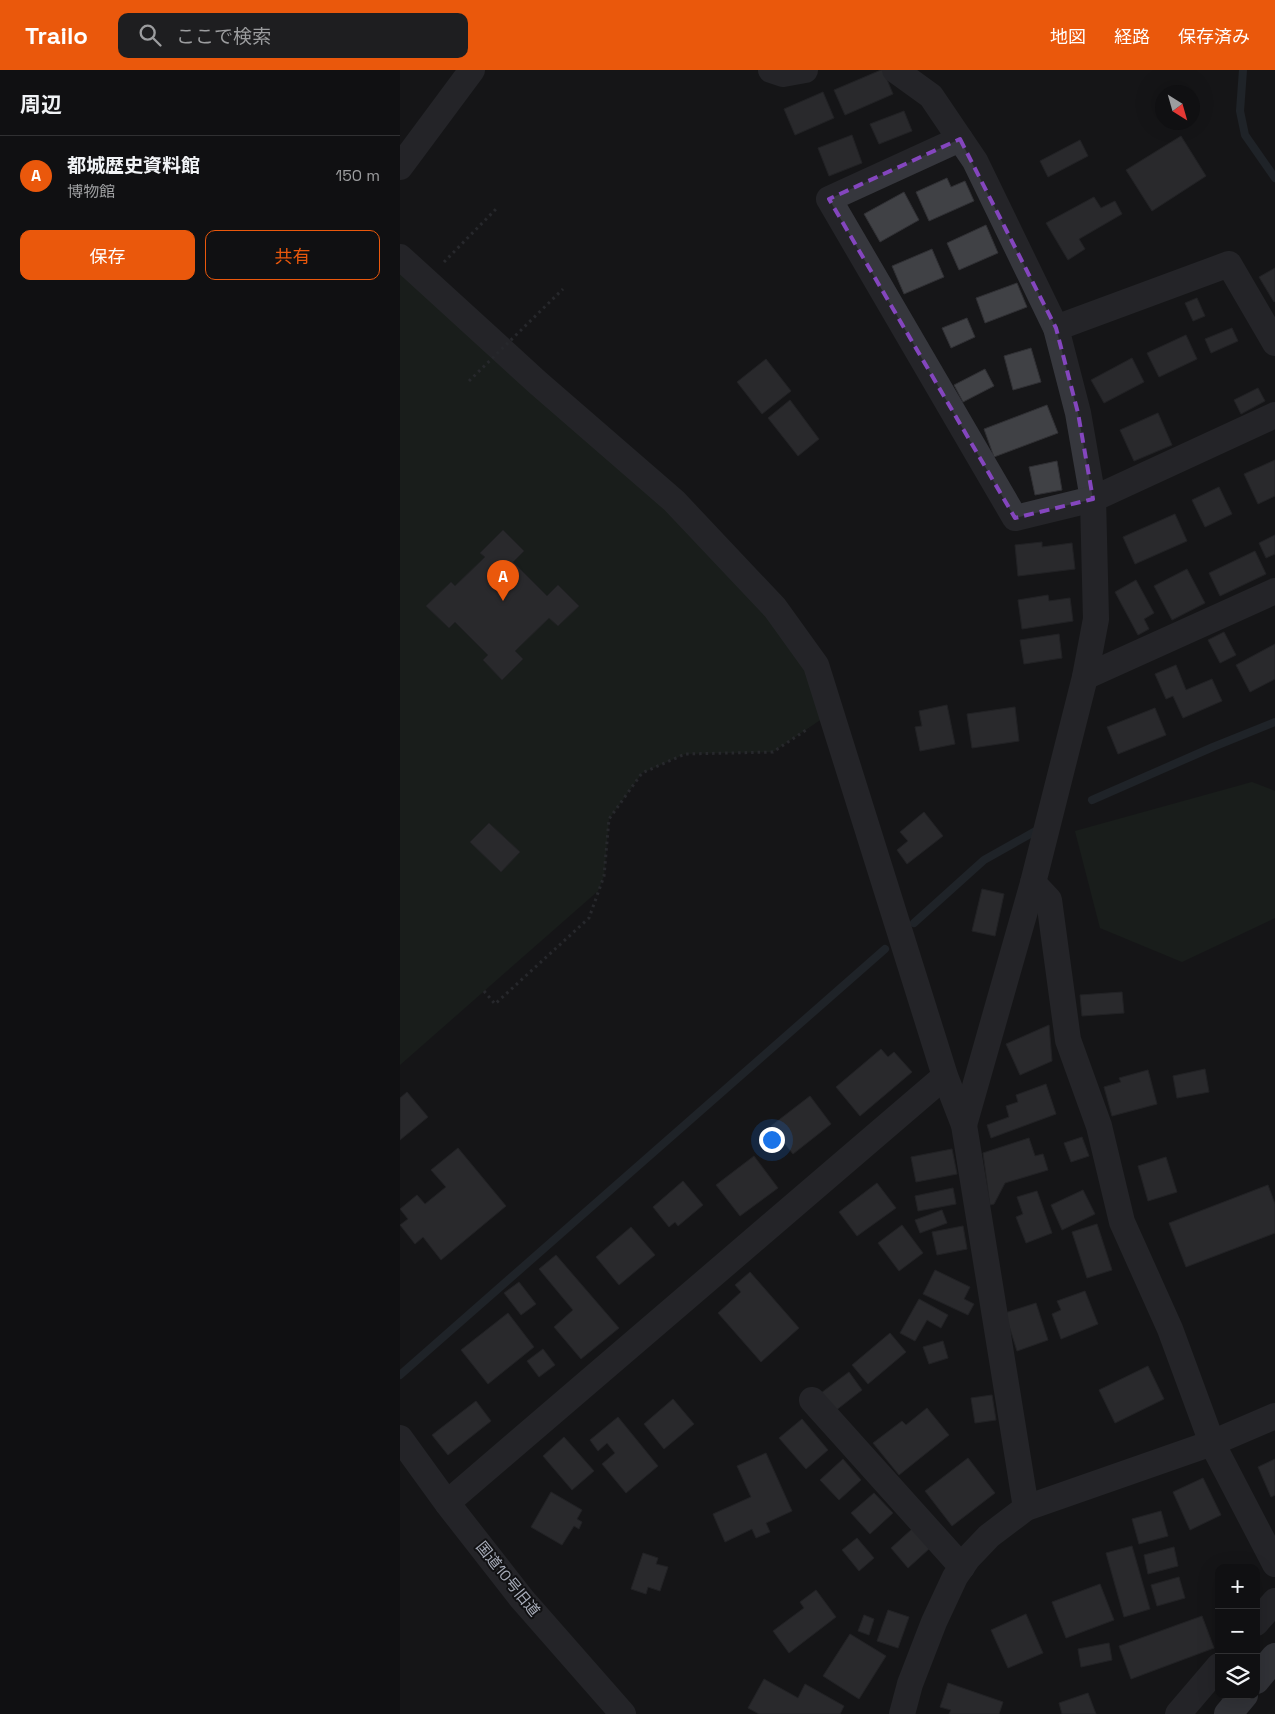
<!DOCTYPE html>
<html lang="ja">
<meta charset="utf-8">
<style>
:root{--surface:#101012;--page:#1e1e20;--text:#f1f3f6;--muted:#9c9d9f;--line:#303032;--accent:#ea580c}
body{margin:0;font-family:"Space Grotesk","Noto Sans JP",sans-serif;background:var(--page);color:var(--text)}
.controls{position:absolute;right:15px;bottom:15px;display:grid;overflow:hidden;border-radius:10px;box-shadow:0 5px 20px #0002}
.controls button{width:45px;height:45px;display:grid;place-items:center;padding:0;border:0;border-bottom:1px solid var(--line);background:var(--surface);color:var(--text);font:25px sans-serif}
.compass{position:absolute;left:755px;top:15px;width:45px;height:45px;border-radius:50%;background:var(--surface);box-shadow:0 5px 20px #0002;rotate:143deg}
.you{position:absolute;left:371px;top:1069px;width:18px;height:18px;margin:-12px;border:4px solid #fff;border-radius:50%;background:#1a73e8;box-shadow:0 0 0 8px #1a73e833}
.badge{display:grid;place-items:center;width:32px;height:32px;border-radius:50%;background:var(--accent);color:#fff;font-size:16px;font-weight:700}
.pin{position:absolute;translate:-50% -41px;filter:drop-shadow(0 1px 2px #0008)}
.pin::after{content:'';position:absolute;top:26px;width:18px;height:15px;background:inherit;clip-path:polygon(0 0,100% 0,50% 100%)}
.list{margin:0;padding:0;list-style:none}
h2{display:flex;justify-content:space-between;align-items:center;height:65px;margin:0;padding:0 20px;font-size:21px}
h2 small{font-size:16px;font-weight:400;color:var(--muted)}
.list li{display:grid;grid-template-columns:32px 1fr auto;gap:15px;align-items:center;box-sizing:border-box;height:80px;padding:0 20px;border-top:1px solid var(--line)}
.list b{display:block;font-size:19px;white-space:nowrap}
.list p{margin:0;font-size:16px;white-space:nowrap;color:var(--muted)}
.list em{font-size:16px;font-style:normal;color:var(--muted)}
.actions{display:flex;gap:10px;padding:15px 20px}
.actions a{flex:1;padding:11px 0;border:1px solid var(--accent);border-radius:10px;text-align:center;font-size:18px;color:var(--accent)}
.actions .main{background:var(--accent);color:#fff}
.icon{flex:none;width:28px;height:28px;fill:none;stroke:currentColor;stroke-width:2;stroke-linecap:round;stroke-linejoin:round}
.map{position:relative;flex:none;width:875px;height:1644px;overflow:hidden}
header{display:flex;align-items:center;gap:30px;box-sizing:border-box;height:70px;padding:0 25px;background:var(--accent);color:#fff}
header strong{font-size:24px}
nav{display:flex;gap:28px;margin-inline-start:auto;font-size:18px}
.search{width:350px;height:45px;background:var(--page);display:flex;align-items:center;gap:12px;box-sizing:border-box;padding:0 18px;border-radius:10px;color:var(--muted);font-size:19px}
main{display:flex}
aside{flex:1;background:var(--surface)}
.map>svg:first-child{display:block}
</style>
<header>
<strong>Trailo</strong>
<div class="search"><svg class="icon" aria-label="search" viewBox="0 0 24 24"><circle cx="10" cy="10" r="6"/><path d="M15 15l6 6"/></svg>ここで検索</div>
<nav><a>地図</a><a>経路</a><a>保存済み</a></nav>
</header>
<main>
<aside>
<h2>周辺<small></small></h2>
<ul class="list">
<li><span class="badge">A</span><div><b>都城歴史資料館</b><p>博物館</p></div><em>150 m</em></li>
</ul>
<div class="actions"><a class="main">保存</a><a>共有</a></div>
</aside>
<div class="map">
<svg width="875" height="1644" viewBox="0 0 875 1644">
<rect width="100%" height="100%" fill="#161618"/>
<g fill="#1d271f">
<polygon points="0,187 375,538 432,642 373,682 285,684 242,703 209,749 204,806 198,821 0,995"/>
<polygon points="852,712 875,721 875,848 782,892 700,858 675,761"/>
</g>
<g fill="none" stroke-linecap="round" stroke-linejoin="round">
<g stroke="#2b343d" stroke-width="8">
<polyline points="843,0 840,41 845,65 875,108"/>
<polyline points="692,730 813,677 875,652"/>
<polyline points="514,853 584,790 641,758"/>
<polyline points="0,1305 485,879"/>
</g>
</g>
<g fill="#404145" stroke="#303034">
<polygon points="481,0 483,0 493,24 445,45 434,20"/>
<polygon points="423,22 434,48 395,65 384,39"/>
<polygon points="504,41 512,61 479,74 470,54"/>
<polygon points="452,65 462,93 429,106 418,78"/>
<polygon points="781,66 806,106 752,141 726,100"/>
<polygon points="680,70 688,86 648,107 640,91"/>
<polygon points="547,108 551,117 565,111 574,131 529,151 516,122"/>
<polygon points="504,122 519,150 480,172 464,144"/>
<polygon points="694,127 701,138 715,131 722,144 679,169 685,179 668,190 646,153"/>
<polygon points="586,155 598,183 559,200 547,173"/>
<polygon points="532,179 544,207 504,224 492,196"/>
<polygon points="875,198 875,231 874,232 859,207"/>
<polygon points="617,213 627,237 585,253 576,228"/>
<polygon points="797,228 805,246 793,251 785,233"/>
<polygon points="567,248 575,267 551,278 542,258"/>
<polygon points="832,258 838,271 811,283 805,269"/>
<polygon points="786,265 797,289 759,307 747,283"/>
<polygon points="631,278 641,312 613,320 604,286"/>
<polygon points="732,288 744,312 704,333 691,310"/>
<polygon points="366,289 391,321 362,344 337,312"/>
<polygon points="585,299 594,316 563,332 554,315"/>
<polygon points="858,318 865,331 841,344 834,330"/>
<polygon points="390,330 419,369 398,386 368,348"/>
<polygon points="647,335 658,363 594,387 584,359"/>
<polygon points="758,343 772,375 734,391 720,360"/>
<polygon points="875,390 875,426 858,434 844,404"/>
<polygon points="657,391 662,420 635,425 629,397"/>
<polygon points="819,417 832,444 805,457 792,430"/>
<polygon points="775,444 787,471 735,494 723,467"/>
<polygon points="103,460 124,481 113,492 147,526 158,515 179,536 158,556 149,548 115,581 123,589 102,610 83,590 88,585 55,552 49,558 26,536 51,512 55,516 85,487 80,483"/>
<polygon points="875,465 875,484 866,488 859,473"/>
<polygon points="642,472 642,477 672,473 675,499 618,506 615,475"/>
<polygon points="855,481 866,504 820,526 809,503"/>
<polygon points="787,499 805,533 772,550 754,516"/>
<polygon points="736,510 754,543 744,549 749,559 738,565 715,522"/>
<polygon points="648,525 649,531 670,528 673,551 622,559 618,530"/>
<polygon points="824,562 836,585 820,593 808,570"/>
<polygon points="659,564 662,588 624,594 620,570"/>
<polygon points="875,574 875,609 850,622 836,595"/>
<polygon points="776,595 786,620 812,609 822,631 783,648 773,626 766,629 755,604"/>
<polygon points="547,635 555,674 520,681 515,657 522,656 519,641"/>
<polygon points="615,637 619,671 572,678 567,644"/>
<polygon points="755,638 766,665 718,684 707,657"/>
<polygon points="524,742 543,766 507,794 497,780 508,771 500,762"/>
<polygon points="89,753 120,782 101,802 70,772"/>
<polygon points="582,819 604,824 595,866 572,861"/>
<polygon points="722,922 724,943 682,946 680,925"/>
<polygon points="649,955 652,991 620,1005 606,974"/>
<polygon points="481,979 488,987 494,982 512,1002 460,1046 436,1017"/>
<polygon points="805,999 809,1022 777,1028 773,1006"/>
<polygon points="748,1000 757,1034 712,1046 704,1017 721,1012 719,1008"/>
<polygon points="646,1014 656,1044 591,1068 587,1055 609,1047 606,1036 618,1032 616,1025"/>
<polygon points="7,1022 28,1047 0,1070 0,1028"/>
<polygon points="410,1026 431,1054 393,1084 371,1056"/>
<polygon points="682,1067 689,1086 671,1092 664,1073"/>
<polygon points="629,1068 635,1086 643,1084 648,1100 605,1113 594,1134 590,1135 583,1083"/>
<polygon points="58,1078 106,1136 41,1190 23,1167 15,1174 0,1155 8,1149 0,1139 17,1125 25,1134 46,1117 31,1100"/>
<polygon points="552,1079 557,1104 516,1112 511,1087"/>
<polygon points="354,1086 378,1118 340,1146 316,1115"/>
<polygon points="766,1087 777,1122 748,1131 738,1096"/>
<polygon points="283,1111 303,1135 278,1156 275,1152 269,1157 253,1137"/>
<polygon points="477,1113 496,1138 457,1166 439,1142"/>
<polygon points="868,1115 875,1134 875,1163 786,1197 769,1153"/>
<polygon points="553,1118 556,1134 518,1141 515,1126"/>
<polygon points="683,1120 695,1144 662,1160 651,1135"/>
<polygon points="637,1121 652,1163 626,1173 616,1147 623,1144 617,1127"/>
<polygon points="542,1140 547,1153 520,1163 515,1150"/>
<polygon points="697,1154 712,1200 687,1208 672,1162"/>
<polygon points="502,1155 523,1183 499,1201 478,1173"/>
<polygon points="563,1156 567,1179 537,1185 532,1162"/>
<polygon points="231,1157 255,1185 219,1215 196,1187"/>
<polygon points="156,1185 219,1258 181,1289 154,1257 173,1240 139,1199"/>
<polygon points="535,1200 570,1217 564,1229 574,1234 568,1245 523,1224"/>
<polygon points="350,1202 399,1258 361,1292 318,1243 341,1222 335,1215"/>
<polygon points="119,1212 136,1234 121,1245 104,1223"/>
<polygon points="685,1221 698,1254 661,1269 652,1244 661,1240 657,1231"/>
<polygon points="519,1229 548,1245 541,1258 527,1250 515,1271 500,1263"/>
<polygon points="636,1233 648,1270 617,1281 605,1243"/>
<polygon points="108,1243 134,1277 88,1314 61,1280"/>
<polygon points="490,1263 506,1282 468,1314 452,1295"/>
<polygon points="543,1271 548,1288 529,1294 523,1277"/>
<polygon points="143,1279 155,1295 139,1307 127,1291"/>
<polygon points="748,1296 764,1329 715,1353 699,1320"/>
<polygon points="449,1302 462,1320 435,1341 421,1323"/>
<polygon points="592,1325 596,1350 575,1353 571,1328"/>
<polygon points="273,1329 294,1354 264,1379 244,1354"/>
<polygon points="76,1331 91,1351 48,1385 32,1365"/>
<polygon points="527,1338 549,1365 499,1405 473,1373 502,1351 506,1355"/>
<polygon points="218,1347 258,1396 226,1423 202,1394 215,1383 207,1373 198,1381 190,1370"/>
<polygon points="402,1349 428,1380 406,1399 379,1368"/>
<polygon points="164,1367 194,1401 172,1420 143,1386"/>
<polygon points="366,1383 392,1441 366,1453 370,1462 356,1468 352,1459 325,1472 313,1444 351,1427 337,1396"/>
<polygon points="568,1388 595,1423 552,1456 525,1421"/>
<polygon points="443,1389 461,1410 439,1430 420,1410"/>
<polygon points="875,1389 875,1425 871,1427 858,1397"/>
<polygon points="803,1408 821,1445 790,1460 773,1422"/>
<polygon points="151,1422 182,1440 177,1449 182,1452 179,1459 174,1456 162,1475 131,1457"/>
<polygon points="474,1423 493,1443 470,1464 451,1443"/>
<polygon points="761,1441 768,1466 739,1474 732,1449"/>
<polygon points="512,1459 530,1478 508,1498 491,1478"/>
<polygon points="457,1468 474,1488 459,1501 442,1480"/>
<polygon points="732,1476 750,1539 724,1547 706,1483"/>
<polygon points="774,1477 778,1496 748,1504 744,1485"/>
<polygon points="243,1483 258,1488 256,1494 268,1497 260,1521 248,1517 246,1524 231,1519"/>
<polygon points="779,1507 785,1528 757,1536 751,1515"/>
<polygon points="700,1514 714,1550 666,1568 652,1532"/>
<polygon points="416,1520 436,1547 389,1583 373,1561 404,1538 400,1532"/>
<polygon points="488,1540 509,1547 498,1578 477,1571"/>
<polygon points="626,1544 643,1583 608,1598 591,1560"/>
<polygon points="464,1545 474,1549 469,1565 458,1561"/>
<polygon points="802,1546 814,1578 731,1609 719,1576"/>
<polygon points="450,1564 486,1586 459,1629 423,1606"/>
<polygon points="709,1573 712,1590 681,1597 678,1579"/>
<polygon points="364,1609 398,1628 405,1614 444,1636 440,1644 359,1644 348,1638"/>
<polygon points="548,1613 603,1632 599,1644 549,1644 551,1640 540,1637"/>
<polygon points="688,1623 696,1644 662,1644 659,1633"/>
</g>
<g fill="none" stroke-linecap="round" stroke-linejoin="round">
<g stroke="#3c3e45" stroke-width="3" stroke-dasharray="2.5 4" stroke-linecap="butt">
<polyline points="44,192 96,139"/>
<polyline points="84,921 95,934 189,848 204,806 209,749 242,703 285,684 373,682 409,658"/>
</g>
<g stroke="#36373d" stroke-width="26">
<polyline points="371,0 383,4 405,0"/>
<polyline points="495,0 531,26 575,91 656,258 678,343 693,429 696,549 685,607 633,813 564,1055"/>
<polyline points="560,69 429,129 615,448 693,429 875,345"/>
<polyline points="0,97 72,0"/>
<polyline points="0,187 138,313 274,431 375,538 416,595 545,1006 564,1055 626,1438"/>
<polyline points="656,258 829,194 875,273"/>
<polyline points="685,607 875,521"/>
<polyline points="633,813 649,830 668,970 699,1056 722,1152 770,1259 812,1373 875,1494"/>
<polyline points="412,1330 562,1497"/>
<polyline points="0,1368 47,1433 122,1529 223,1644"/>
<polyline points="47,1433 545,1006"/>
<polyline points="856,1553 875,1531"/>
<polyline points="502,1644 510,1614 534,1552 555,1507 568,1488 589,1466 626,1438 812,1373 875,1346"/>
<polyline points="778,1644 819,1596"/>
</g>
<g stroke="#52545d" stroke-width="28">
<polyline points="856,1610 875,1587"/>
<polyline points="828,1644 844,1625"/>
</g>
<polyline stroke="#3c3e45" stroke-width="3" stroke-dasharray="2.5 4" stroke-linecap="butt" points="69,311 163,219"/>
</g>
<path d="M0 0H875V1644H0ZM560,69L656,258L678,343L693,429L615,448L429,129Z" fill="#161618" fill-opacity=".55" fill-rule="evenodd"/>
<path fill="none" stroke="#8446be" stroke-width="4" stroke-dasharray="10 6" stroke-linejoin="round" d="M560,69L656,258L678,343L693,429L615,448L429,129Z"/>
<g text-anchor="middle" stroke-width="4" stroke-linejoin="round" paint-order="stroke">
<g font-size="15" fill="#a7acb9" stroke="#111113">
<text transform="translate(108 1509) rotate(51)" y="5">国道10号旧道</text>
</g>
</g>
</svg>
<div class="controls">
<button>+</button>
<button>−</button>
<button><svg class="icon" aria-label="layers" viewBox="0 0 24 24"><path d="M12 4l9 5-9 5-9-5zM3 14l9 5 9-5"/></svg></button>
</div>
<svg class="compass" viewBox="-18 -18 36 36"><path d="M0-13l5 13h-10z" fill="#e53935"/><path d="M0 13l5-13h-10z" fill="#9c9d9f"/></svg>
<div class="you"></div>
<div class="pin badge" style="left:103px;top:531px">A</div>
</div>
</main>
